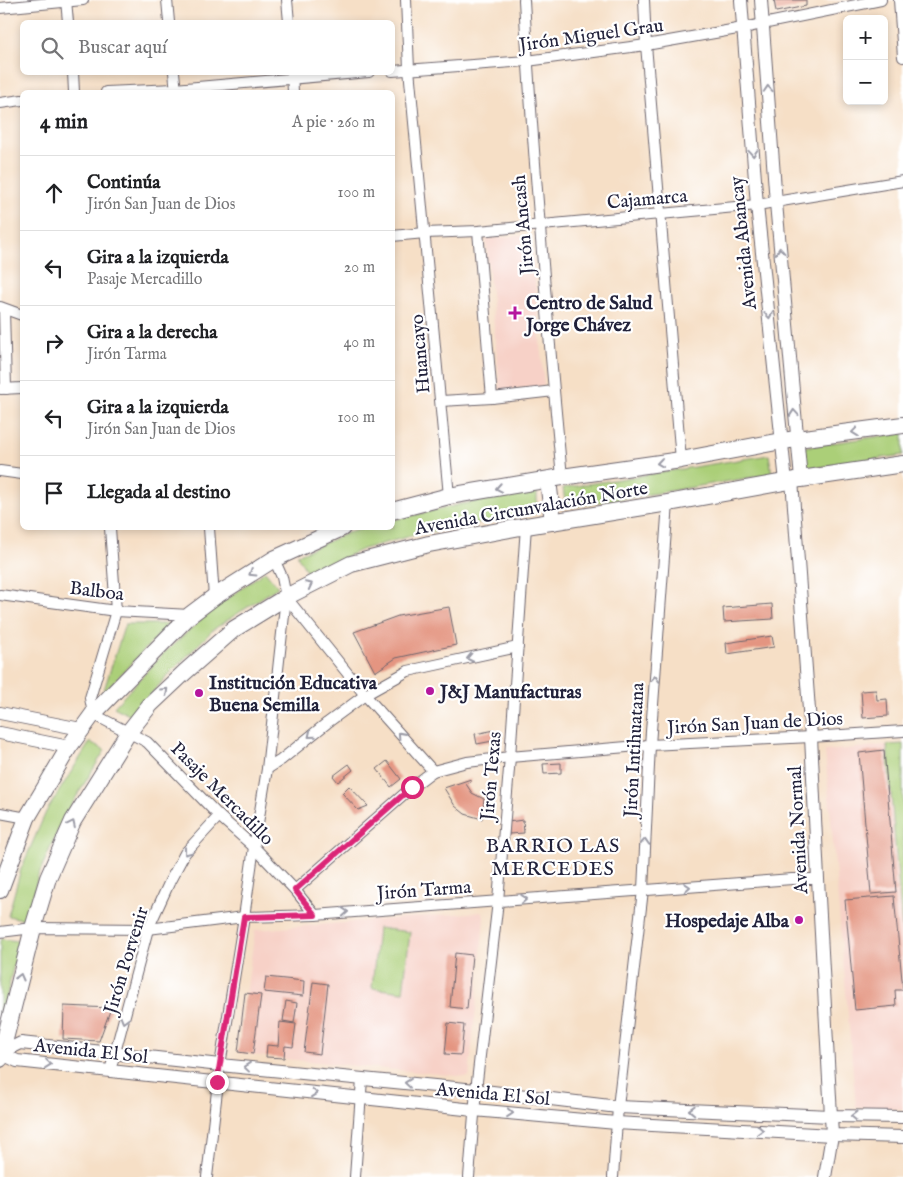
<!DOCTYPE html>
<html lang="es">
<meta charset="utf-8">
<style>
:root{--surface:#fff;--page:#f6f6f6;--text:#202124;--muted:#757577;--line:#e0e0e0}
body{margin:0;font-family:"IM FELL English",serif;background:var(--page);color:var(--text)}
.controls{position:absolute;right:15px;top:15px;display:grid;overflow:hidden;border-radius:8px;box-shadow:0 2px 8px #0003}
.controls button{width:45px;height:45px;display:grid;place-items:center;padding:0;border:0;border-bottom:1px solid var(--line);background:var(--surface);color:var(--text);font:25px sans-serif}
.stop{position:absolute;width:15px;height:15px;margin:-11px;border:4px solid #db2777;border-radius:50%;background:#fff}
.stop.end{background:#db2777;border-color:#fff;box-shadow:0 1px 5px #0008}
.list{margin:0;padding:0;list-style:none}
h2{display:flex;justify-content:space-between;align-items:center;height:65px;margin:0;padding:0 20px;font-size:21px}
h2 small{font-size:16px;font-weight:400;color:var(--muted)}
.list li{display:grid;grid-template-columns:32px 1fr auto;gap:15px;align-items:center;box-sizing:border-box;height:75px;padding:0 20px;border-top:1px solid var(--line)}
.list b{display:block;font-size:19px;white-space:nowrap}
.list p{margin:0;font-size:16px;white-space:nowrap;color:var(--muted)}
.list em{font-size:16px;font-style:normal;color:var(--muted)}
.icon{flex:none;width:28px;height:28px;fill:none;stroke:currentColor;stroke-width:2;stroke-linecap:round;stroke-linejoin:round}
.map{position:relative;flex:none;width:903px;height:1177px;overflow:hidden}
.search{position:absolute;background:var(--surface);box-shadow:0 2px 8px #0003;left:20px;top:20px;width:375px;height:55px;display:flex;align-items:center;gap:12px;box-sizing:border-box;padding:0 18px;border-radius:8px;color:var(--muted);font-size:19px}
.panel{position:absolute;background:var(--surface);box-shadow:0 2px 8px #0003;left:20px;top:90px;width:375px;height:440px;border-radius:8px}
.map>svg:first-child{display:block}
</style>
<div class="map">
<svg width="903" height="1177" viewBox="0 0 903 1177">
<rect width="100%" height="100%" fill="#fff"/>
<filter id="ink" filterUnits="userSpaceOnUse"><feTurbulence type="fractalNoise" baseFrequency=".02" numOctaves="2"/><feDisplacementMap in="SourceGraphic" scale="10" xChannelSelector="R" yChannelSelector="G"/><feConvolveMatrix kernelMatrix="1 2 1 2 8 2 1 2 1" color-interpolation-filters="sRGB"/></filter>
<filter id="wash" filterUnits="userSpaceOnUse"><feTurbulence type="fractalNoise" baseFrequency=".0096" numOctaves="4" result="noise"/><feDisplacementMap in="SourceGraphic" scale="20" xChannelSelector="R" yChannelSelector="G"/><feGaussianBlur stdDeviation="1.12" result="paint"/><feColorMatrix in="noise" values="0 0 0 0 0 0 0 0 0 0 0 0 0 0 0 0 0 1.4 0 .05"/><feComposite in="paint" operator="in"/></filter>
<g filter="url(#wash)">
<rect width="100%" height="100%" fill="#f6dfc6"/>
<g fill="#f7d1c7">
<polygon points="531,235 544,386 500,390 486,239"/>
<polygon points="887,745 903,941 903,1109 856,1107 825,751"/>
<polygon points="481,912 484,916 476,1010 474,1024 469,1077 266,1057 238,1052 255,930"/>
</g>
<g fill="#abcf78" stroke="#66785a">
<polygon points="903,433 903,455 806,469 803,447"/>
<polygon points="769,455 772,474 566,508 563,488"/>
<polygon points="537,492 537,513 418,534 363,549 308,574 297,555 350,532 366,528 392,528 393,520 462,504"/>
<polygon points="265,571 278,587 214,629 170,673 131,716 114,707 163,654 212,610"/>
<polygon points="125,624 169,624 103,693"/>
<polygon points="90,742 105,750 64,817 38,876 27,920 8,916 21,869 46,812"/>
<polygon points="903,744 903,941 887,745"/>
<polygon points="378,928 410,932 403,992 372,988"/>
<polygon points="1,939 19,941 0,1026 0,941"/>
</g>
<g id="blocks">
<g fill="#e49581">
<polygon points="774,0 806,0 806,6 776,12"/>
<polygon points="772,604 773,619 724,622 723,608"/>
<polygon points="449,607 456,645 396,658 375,672 354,632 398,616"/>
<polygon points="772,636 774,647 727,654 726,643"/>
<polygon points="876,690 877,700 887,699 888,716 863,718 861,691"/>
<polygon points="495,730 498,740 477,744 475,734"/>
<polygon points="884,750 896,892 871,894 859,753"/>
<polygon points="387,761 401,779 391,787 377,769"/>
<polygon points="561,763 561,773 544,774 543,764"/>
<polygon points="349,764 353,770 338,782 333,776"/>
<polygon points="471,779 471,782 466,784 472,793 484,799 482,819 465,814 455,806 444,788"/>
<polygon points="349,786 368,806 358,810 342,793"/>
<polygon points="523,820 524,833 509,834 508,822"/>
<polygon points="894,896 903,990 895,990 896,1006 855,1010 845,900"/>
<polygon points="455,953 472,955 467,1009 450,1007"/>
<polygon points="266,977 304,981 303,996 264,992"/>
<polygon points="313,982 328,984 320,1054 304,1052"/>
<polygon points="245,993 261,995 253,1054 238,1052"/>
<polygon points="286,1001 297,1003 294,1023 283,1021"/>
<polygon points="64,1006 111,1008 99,1041 63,1039"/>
<polygon points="280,1022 296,1024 293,1047 285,1046 284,1058 266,1057 267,1045 278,1046"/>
<polygon points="448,1023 464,1025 461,1055 445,1054"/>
</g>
</g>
</g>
<g filter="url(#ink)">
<use href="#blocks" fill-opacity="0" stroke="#6c646c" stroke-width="1"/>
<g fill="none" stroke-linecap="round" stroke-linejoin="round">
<defs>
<g id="minor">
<polyline points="66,0 68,22"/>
<polyline points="167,0 169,22"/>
<polyline points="287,0 289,22"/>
<polyline points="406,0 409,69 449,496"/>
<path d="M524,0C533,159 547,318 562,477"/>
<polyline points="644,0 646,45 681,460"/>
<polyline points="899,0 903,57"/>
<polyline points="0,8 83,0"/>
<polyline points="392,71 527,61 646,45 743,28 881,0"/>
<polyline points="73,72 74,92"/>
<polyline points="174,72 176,92"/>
<polyline points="292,73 293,92"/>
<polyline points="106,92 175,89 369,72"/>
<polyline points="0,103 22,100"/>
<polyline points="478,231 492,398"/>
<polyline points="392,236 425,233 478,231 757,205 903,181"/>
<polyline points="0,307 22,315"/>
<polyline points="4,309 6,389"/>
<polyline points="1,389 22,388"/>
<polyline points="441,401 492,398 554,391"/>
<polyline points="0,471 22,474"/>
<polyline points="110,528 116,611 90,698 93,714 147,742 219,816 254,847 295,890 315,915"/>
<polyline points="209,528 214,597"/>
<polyline points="0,595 116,611 190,615"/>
<polyline points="286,597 365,695 433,771"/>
<polyline points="267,769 281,760 327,723 365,695 408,671 518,647"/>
<polyline points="0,813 27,818"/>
<polyline points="295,890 412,787 433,771 467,762 510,757 650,745 811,737 903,731"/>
<polyline points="0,932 33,928 148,929 244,917 315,915 792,879 818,879"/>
<polyline points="110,1071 148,929 170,881 185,853 219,816"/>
<polyline points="207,1177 220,1065 244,917 254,847 267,769 286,597 282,577 274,559"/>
<polyline points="355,1177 362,1079"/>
<polyline points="469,1177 476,1090 498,901 510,757 526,526"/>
<polyline points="613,1177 618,1107 643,890 650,745 668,503"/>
</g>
<g id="tertiary">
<polyline points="741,0 757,205 786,482"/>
<polyline points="761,0 776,203 801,479"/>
<polyline points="792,480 811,737 818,879 831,1116 832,1135 825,1177"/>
<polyline points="0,713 81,729"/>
<polyline points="0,733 69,747"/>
<polyline points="0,1053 17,1061 474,1110 616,1123 832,1135 903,1137"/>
<polyline points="1,1053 21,1043 220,1065 476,1090 618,1107 831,1116 903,1117"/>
</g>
<g id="trunk">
<polyline points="548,480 553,522"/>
<polyline points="392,511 449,496 562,477 681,460 782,441 903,425"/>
<polyline points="0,890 27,818 69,747 93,714 190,615 214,597 274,559 342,528"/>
<polyline points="0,1059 33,928 48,878 73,821 128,733 150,705 185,672 234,629 286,597 351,564 429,544 526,526 668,503 801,479 903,464"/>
</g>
</defs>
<use href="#minor" stroke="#6c646c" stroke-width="12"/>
<use href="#tertiary" stroke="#6c646c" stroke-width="14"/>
<use href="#trunk" stroke="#6c646c" stroke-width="18"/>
<use href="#minor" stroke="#fff" stroke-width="10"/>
<use href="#tertiary" stroke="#fff" stroke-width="12"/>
<use href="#trunk" stroke="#fff" stroke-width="16"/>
</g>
<defs><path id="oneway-chevron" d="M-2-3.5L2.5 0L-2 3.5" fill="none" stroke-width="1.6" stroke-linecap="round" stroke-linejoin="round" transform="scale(1.25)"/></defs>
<g stroke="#9c9ca7">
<use href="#oneway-chevron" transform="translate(768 89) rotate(-94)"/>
<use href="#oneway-chevron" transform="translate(753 153) rotate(86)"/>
<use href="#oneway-chevron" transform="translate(780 251) rotate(-95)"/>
<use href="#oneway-chevron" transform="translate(769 315) rotate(84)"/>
<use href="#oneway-chevron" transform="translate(794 413) rotate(-95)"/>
<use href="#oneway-chevron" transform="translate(855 432) rotate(173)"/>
<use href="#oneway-chevron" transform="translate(660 463) rotate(172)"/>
<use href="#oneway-chevron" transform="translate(499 488) rotate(170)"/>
<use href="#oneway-chevron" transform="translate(252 573) rotate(148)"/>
<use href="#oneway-chevron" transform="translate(309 585) rotate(-27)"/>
<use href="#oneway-chevron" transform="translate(470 658) rotate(168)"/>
<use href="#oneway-chevron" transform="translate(655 679) rotate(-86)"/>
<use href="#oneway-chevron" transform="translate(165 691) rotate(-44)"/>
<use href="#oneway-chevron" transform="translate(311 735) rotate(141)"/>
<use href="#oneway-chevron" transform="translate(401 735) rotate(-132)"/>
<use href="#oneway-chevron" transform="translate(72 824) rotate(-64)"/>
<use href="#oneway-chevron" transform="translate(645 842) rotate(-87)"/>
<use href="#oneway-chevron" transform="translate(187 852) rotate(127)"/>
<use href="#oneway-chevron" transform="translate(687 887) rotate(-4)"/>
<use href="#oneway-chevron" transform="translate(524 899) rotate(-4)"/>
<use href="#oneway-chevron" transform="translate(345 912) rotate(-4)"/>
<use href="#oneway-chevron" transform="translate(20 977) rotate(-76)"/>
<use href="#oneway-chevron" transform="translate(124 1020) rotate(105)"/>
<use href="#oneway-chevron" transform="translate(48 1064) rotate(6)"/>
<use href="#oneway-chevron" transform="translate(247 1067) rotate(-174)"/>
<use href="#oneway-chevron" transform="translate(408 1083) rotate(-174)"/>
<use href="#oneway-chevron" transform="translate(314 1093) rotate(6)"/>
<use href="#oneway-chevron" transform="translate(692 1110) rotate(-178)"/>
<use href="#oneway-chevron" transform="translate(510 1113) rotate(5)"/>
<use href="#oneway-chevron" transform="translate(854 1116) rotate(-179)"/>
<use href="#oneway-chevron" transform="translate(760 1130) rotate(3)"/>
</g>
</g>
<g fill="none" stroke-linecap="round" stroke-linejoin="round" filter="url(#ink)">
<polyline stroke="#db2777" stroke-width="6" points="217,1082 244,917 315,915 295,890 412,787"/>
</g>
<g fill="#b5179e" stroke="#fff" stroke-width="2">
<path d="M512.5 305.5h5v5h5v5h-5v5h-5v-5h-5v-5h5z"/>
<circle cx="430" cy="691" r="5"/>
<circle cx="199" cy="693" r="5"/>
<circle cx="799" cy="920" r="5"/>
</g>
<g text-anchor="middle" stroke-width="4.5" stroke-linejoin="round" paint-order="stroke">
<g font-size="19" fill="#22223b" stroke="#fff">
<text transform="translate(591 34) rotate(-8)" y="7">Jirón Miguel Grau</text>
<text transform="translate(647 198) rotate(-5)" y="7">Cajamarca</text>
<text transform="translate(522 225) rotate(-95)" y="7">Jirón Ancash</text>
<text transform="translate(742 243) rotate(-96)" y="7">Avenida Abancay</text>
<text transform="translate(419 354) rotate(-95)" y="7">Huancayo</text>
<text transform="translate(531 507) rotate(-10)" y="7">Avenida Circunvalación Norte</text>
<text transform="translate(97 590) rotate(7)" y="7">Balboa</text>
<text transform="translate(755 722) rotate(-3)" y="7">Jirón San Juan de Dios</text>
<text transform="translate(633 750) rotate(-87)" y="7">Jirón Intihuatana</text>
<text transform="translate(490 776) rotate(-85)" y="7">Jirón Texas</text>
<text transform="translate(223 793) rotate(45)" y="7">Pasaje Mercadillo</text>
<text transform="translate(797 830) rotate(-93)" y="7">Avenida Normal</text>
<text transform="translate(424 889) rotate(-4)" y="7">Jirón Tarma</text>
<text transform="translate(125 960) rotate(-73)" y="7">Jirón Porvenir</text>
<text transform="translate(91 1050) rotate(6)" y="7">Avenida El Sol</text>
<text transform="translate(493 1093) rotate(5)" y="7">Avenida El Sol</text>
</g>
<g font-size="19" font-weight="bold" fill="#22223b" stroke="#fff" text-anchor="start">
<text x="526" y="309">Centro de Salud<tspan x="526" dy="22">Jorge Chávez</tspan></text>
<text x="209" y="689">Institución Educativa<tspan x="209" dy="22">Buena Semilla</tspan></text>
<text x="440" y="698">J&amp;J Manufacturas</text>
<text x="789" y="927" text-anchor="end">Hospedaje Alba</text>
</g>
<g font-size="20" letter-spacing="1" fill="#22223b" stroke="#fff">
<text x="553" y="852">BARRIO LAS<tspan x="553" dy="23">MERCEDES</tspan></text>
</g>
</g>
</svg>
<div class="controls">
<button>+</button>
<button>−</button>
</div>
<div class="stop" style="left:412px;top:787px"></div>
<div class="stop end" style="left:217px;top:1082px"></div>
<div class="search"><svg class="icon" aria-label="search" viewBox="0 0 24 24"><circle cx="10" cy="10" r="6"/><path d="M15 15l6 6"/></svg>Buscar aquí</div>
<section class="panel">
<h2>4 min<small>A pie · 260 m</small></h2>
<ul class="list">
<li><svg class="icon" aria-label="ahead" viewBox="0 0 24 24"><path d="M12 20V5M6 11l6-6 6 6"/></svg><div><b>Continúa</b><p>Jirón San Juan de Dios</p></div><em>100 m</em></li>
<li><svg class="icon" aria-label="left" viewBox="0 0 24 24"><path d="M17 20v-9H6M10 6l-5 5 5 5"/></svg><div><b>Gira a la izquierda</b><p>Pasaje Mercadillo</p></div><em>20 m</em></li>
<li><svg class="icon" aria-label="right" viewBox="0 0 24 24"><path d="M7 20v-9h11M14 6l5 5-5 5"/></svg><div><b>Gira a la derecha</b><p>Jirón Tarma</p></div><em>40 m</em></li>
<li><svg class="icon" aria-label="left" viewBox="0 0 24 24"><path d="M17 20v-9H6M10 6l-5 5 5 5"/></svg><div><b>Gira a la izquierda</b><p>Jirón San Juan de Dios</p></div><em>100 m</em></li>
<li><svg class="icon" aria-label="arrive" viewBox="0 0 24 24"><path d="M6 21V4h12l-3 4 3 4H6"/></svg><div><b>Llegada al destino</b></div></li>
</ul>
</section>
</div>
